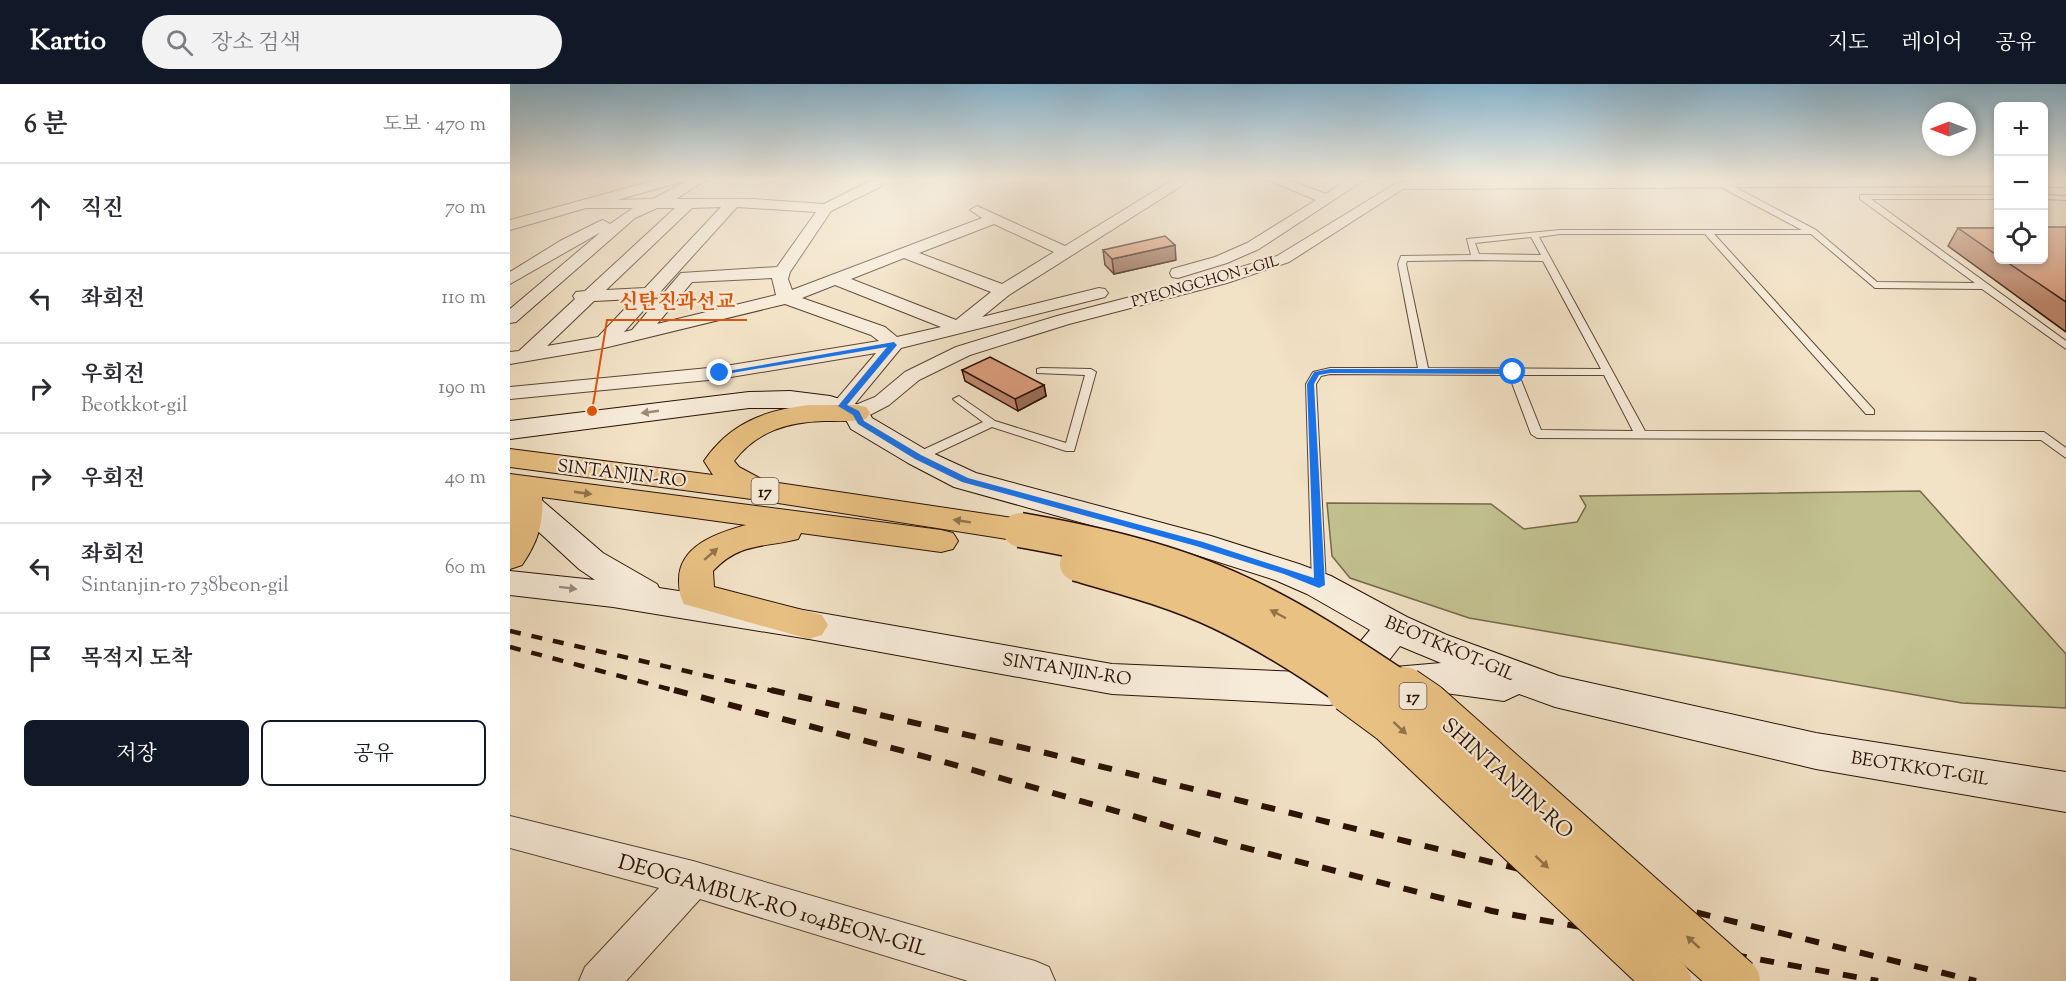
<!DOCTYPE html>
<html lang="ko">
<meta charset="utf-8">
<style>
:root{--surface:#fff;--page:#f2f2f3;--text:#2b2b33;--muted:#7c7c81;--line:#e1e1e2;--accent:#111827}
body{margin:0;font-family:"Sorts Mill Goudy","Noto Serif KR",serif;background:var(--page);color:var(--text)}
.controls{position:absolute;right:18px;top:18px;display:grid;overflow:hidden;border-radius:9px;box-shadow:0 3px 9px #0003}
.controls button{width:54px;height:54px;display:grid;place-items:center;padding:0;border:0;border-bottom:2px solid var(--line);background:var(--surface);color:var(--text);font:30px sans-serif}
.compass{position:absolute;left:1412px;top:18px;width:54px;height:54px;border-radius:50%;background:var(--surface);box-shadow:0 3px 9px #0003;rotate:270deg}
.stop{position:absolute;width:18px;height:18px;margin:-14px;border:4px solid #1a73e8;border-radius:50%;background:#fff}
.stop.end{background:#1a73e8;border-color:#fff;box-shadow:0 2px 6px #0008}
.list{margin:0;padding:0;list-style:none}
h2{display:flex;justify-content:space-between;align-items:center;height:78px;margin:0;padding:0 24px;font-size:26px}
h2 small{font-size:20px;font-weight:400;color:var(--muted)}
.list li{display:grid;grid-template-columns:39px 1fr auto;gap:18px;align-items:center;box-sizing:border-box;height:90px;padding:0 24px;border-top:2px solid var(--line)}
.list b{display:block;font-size:22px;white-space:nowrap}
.list p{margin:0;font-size:20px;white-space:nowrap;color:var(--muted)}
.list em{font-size:20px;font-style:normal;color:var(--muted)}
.actions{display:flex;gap:12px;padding:18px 24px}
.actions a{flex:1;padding:14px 0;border:2px solid var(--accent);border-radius:9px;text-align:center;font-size:21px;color:var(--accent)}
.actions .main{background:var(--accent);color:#fff}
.icon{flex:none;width:33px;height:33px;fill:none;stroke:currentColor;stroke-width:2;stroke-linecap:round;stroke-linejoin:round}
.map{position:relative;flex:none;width:1556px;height:897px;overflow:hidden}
header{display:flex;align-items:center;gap:36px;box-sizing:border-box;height:84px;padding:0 30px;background:var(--accent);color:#fff}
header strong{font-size:28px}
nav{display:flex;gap:33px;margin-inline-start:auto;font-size:21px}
.search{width:420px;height:54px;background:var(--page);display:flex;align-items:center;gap:15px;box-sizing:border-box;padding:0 21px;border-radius:33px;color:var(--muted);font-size:22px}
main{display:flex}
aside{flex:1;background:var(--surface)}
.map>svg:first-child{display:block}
</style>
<header>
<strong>Kartio</strong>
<div class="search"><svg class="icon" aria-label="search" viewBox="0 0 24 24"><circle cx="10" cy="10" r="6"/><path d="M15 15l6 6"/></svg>장소 검색</div>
<nav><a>지도</a><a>레이어</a><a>공유</a></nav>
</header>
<main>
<aside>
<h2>6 분<small>도보 · 470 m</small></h2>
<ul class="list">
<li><svg class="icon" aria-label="ahead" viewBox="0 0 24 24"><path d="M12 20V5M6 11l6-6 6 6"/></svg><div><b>직진</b></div><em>70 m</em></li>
<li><svg class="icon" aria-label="left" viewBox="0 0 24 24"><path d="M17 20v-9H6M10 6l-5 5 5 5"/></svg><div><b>좌회전</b></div><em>110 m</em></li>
<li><svg class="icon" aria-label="right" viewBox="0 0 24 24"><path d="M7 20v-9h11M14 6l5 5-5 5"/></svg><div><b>우회전</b><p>Beotkkot-gil</p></div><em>190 m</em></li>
<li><svg class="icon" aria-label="right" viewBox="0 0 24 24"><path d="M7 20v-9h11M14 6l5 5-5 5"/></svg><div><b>우회전</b></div><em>40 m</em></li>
<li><svg class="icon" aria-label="left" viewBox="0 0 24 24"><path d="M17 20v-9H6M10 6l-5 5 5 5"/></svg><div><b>좌회전</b><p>Sintanjin-ro 738beon-gil</p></div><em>60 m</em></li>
<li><svg class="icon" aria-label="arrive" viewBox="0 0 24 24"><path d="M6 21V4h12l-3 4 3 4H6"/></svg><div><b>목적지 도착</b></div></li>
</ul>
<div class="actions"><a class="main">저장</a><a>공유</a></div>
</aside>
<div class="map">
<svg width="1556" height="897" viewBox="0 0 1556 897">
<rect width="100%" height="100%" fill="#f2e2c6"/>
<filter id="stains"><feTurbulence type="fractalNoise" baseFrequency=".00333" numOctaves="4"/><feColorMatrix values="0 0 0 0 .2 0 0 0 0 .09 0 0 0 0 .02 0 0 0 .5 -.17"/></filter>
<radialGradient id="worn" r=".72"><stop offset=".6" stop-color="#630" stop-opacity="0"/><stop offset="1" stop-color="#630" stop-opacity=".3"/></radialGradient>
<polygon fill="#c3c190" stroke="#76694a" stroke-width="1.5" points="1410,407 1556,570 1556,624 1452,619 959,534 840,494 822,472 817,419 981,420 1014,445 1067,438 1076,422 1070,412"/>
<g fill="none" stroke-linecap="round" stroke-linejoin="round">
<defs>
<g id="lane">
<path d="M1207,97H1213L1306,146L1367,198L1465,199L1350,115V111H1488V115H1361L1556,257V265L1472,205L1365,204L1301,150H1204L1364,326V330H1356L1195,150H1050L1029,153L1135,347L1534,348L1556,364V374L1531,356L1027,354L1021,350L999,291L820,290L811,292L806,300L816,501L814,505H804L802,501L796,300L803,288L820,284H908L888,180L891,172L961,171L957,155L1050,146H1292L1207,101ZM1021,153L1031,171L969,170L965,159ZM966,176L1033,177L1091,285L918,284L896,180L897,177ZM1009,291H1094L1123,347L1031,346Z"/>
<polygon points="1534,111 1556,112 1556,116 1534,115"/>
<polygon points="531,284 581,285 586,288 564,367 556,367 482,343 412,376 404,376 402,373 404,370 473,338 445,317 443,315 449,312 485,337 556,359 575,291 527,289 527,285"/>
</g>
<g id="street">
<path d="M153,94H176L174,97L107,116L143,115L182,94H199L166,115H243L314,120L360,97H370L372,100L370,103L321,127L280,188L278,195L282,206L472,134L460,126L467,122L555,162L661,97L659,94H673L675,98L673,101L499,211L472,233L589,204L595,205L598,209L595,213L391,264L343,322L365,313L395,288L446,263L547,232L705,191L767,172L890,97L1488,94V102L893,105L779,178L717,199L559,240L460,271L409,296L379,321L354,334L346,335L338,334L336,327L325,326L321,322L366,269L209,295L0,315V303L209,283L369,257L361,251L275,220L94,264L0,280V268L9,267L65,215L63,212L66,208L75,207L165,124H147L125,134L6,238L0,239V225L91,148L0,200V188L50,157L88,138L93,136L100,140L123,124H76L0,146V136ZM211,123L135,204L96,206L182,124ZM227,123L306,128L267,183L171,189L122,246L114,248ZM484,140L544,168L492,200L409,169ZM394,174L481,208L446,236L341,195ZM262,194L266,211L147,240L182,198ZM325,201L431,243L387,253L375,243L292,214ZM124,215L88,253L37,262L84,217Z"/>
<polygon points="753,94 773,94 816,110 840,94 857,94 749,165 717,179 668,194 662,193 660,189 662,185 705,173 737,159 806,116"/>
<rect x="1534" y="95" width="22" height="8"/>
<polygon points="0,732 183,777 525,877 539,883 545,897 458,897 190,815 116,897 69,897 75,883 149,804 0,764"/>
</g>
<path id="secondary" d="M280,307L320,312L356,323L362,334L418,367L466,389L701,452L789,480L821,492L897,533L937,551L1049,592L1306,649L1556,688V728L1306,685L1045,623L1009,610L994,617L935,609L819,621L602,610L299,555L103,523L0,511V487L85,496L69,485L6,427L1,420L6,413L17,410L28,413L93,469L147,500L149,504L299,527L602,580L816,589L835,576L860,546L797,510L765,496L677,468L444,403L398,379L341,345L335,334L316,328L280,324H239L0,355V337L239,308ZM890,562L931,579L873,584Z"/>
<g id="primary">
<path d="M299,321H346L356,323L360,329L356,335C342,338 328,337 314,337C278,338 247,347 224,377L229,383L255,397L510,435L522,438L526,446L522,454L510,457L249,416L0,383V365L203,391L194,377C220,339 255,326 299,321Z"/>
<path d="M0,390L431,446L443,449L448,457L443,465L431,468L291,449L288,455C254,464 230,458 203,487L204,503L312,531L318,541L312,551L299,555L174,520C170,512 169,507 169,497C168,462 207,449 236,441L32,413C34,440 27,459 12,481L0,485Z"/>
</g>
</defs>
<use href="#lane" stroke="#5c4535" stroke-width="2"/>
<use href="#street" stroke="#5c4535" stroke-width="2"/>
<use href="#secondary" stroke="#2a1105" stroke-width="2"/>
<use href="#primary" stroke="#2a1105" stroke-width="2"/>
<use href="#lane" fill="#f7ecda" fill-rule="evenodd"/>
<use href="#street" fill="#f7ecda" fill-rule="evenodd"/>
<use href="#secondary" fill="#f7ecda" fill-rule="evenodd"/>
<use href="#primary" fill="#e9c183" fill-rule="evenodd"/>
<g stroke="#2a1105" stroke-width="4.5" stroke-dasharray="11 11" stroke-linecap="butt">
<polyline points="0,547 268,608"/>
<polyline points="0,563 170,608"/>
</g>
<g stroke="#2a1105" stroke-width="6" stroke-dasharray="14 14" stroke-linecap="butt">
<polyline points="164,606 431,677 728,762 982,827 1368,897"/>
<polyline points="261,606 536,669 1466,897"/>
</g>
<defs>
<g id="primary-bridge-far1">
<path d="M510,446C584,459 660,476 728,508C788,535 842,572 896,608"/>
<path d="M567,480C616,494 665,507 711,529C757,551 800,578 842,608"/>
</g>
<g id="primary-bridge">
<polyline points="840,606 882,637 1158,897"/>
<polyline points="894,606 916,621 1227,897"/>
</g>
</defs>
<use href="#primary-bridge-far1" stroke="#2a1105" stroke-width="37" stroke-linecap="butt"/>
<use href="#primary-bridge" stroke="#2a1105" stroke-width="48" stroke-linecap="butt"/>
<use href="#primary-bridge-far1" stroke="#e9c183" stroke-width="34"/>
<use href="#primary-bridge" stroke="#e9c183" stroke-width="46"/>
</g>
<g fill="#bd866b" stroke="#2a1105" stroke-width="1.5">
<polygon points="1556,143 1556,248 1438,162 1448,144 1488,144 1488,176 1533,176"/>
<polygon points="593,166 666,176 604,190 595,181"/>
<polygon points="452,286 534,301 536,312 508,327 455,297"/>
</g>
<g fill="#9a6d57" stroke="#2a1105" stroke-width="1.5">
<polygon points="665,161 666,176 604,190 602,175"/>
<polygon points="534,301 536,312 508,327 505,315"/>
</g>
<g fill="#dc9c7c" stroke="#2a1105" stroke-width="1.5">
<polygon points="1533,143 1556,143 1556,218 1494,176 1533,176"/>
<polygon points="1448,144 1488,144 1488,172"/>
<polygon points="655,152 665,161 602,175 593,166"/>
<polygon points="480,273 534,301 505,315 452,286"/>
</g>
<defs><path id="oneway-solid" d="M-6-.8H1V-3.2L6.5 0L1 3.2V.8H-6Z" transform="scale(1.5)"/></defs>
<g fill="#9b897a">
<use href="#oneway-solid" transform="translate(140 328) rotate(172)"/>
<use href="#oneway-solid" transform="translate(58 504) rotate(7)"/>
</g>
<g fill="#93724a">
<use href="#oneway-solid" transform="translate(73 409) rotate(8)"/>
<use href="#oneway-solid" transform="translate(452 437) rotate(-171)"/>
<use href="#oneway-solid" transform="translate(201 470) rotate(-41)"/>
<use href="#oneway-solid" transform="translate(768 530) rotate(-152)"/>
<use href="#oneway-solid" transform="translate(890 644) rotate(43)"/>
<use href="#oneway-solid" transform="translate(1032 778) rotate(43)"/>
<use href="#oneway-solid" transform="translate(1183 858) rotate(-138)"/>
</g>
<linearGradient id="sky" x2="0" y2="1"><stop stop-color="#89b8d4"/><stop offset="0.43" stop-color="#f9f2e5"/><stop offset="1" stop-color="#f9f2e5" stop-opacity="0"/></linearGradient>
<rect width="1556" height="220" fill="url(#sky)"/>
<polygon fill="#1a73e8" points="384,258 387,261 337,321 349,327 354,337 411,371 458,394 693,458 804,494 797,300 804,288 820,285 1003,285 1007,288 1003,290 820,289 809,291 804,300 815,501 809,504 774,490 686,462 452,398 405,375 348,340 343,331 328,322 377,263 210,291 206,289"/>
<g text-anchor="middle" stroke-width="4.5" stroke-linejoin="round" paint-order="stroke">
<g font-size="15" fill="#2a1105" stroke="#f7ecda">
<text transform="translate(695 197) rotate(-16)" y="5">PYEONGCHON 1-GIL</text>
</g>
<g fill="#f7ecda" stroke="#685345" stroke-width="1.5">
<rect x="241.5" y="394" width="27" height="26" rx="4.5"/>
<rect x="889.5" y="599" width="27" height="26" rx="4.5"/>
</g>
<g font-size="16" font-weight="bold" fill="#2a1105">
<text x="255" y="413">17</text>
<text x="903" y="618">17</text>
</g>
<g font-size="18" fill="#2a1105" stroke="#f7ecda">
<text transform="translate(112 389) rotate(7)" y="6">SINTANJIN-RO</text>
<text transform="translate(940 564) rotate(23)" y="6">BEOTKKOT-GIL</text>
<text transform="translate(557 585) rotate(9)" y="6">SINTANJIN-RO</text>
<text transform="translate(1410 684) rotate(9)" y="6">BEOTKKOT-GIL</text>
</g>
<g font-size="21" fill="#2a1105" stroke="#f7ecda">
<text transform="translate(998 694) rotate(42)" y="7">SHINTANJIN-RO</text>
<text transform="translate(263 821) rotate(16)" y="7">DEOGAMBUK-RO 104BEON-GIL</text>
</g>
</g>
<path fill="none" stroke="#de550c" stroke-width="2" d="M82 327L97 236H237"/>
<circle fill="#de550c" stroke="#f7ecda" stroke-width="2" cx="82" cy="327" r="6"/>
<g font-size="20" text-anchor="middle" font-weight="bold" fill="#de550c" stroke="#f7ecda" stroke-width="4.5" stroke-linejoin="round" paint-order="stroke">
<text x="167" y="224">신탄진과선교</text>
</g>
<rect width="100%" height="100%" filter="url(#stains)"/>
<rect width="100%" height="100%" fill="url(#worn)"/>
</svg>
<div class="controls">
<button>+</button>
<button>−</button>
<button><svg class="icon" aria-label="locate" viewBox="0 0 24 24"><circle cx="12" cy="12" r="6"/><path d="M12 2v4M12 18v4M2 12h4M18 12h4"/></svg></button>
</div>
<svg class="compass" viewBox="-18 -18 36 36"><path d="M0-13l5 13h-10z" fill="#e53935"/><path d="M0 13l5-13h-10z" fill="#7c7c81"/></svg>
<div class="stop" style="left:1003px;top:288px"></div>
<div class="stop end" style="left:210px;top:289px"></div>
</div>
</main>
